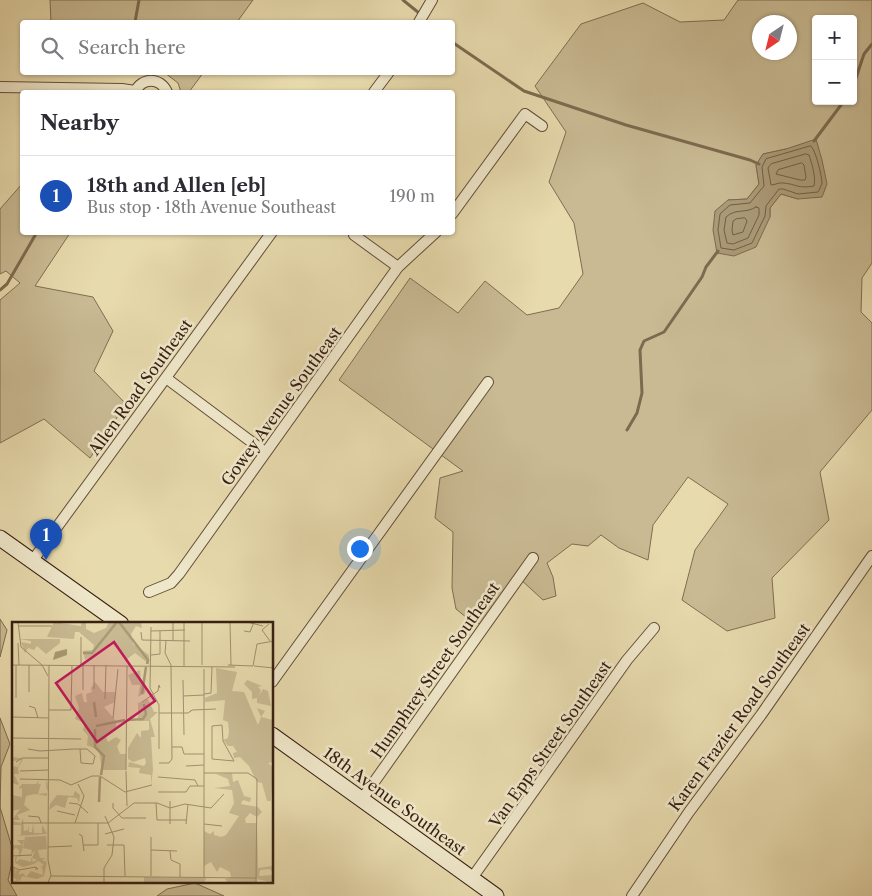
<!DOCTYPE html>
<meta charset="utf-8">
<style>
:root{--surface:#fff;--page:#f7f7f7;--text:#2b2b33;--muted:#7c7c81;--line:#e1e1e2;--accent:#8f2418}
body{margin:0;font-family:"Libre Caslon Text",serif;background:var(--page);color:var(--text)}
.controls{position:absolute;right:15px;top:15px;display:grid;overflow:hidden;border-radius:5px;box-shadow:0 1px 4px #0004}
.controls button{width:45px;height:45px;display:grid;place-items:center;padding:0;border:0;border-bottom:1px solid var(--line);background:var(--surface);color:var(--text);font:25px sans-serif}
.compass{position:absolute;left:752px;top:15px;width:45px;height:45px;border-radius:50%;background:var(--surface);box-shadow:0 1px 4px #0004;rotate:215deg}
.you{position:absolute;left:359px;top:548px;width:18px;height:18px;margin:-12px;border:4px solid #fff;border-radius:50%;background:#1a73e8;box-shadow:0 0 0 8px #1a73e833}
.badge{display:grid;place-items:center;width:32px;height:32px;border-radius:50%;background:var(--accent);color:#fff;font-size:16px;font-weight:700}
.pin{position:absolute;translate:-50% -41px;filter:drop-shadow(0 1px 2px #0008)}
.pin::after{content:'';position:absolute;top:26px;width:18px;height:15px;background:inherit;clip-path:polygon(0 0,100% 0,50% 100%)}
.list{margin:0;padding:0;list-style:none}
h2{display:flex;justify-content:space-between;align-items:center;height:65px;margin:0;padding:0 20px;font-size:21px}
h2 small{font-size:16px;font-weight:400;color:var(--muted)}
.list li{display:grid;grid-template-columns:32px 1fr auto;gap:15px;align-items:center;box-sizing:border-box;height:80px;padding:0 20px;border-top:1px solid var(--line)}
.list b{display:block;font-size:19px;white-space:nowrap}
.list p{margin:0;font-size:16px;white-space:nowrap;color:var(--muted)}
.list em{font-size:16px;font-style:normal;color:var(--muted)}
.icon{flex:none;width:28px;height:28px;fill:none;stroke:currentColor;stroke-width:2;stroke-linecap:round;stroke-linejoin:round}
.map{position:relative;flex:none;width:872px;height:896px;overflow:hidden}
.search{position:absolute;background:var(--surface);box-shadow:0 1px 4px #0004;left:20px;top:20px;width:435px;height:55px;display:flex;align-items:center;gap:12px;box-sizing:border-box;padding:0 18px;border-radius:5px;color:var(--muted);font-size:19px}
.panel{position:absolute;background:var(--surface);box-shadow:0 1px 4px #0004;left:20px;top:90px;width:435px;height:145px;border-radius:5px}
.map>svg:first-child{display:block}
</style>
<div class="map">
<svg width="872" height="896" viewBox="0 0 872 896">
<rect width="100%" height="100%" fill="#e7daad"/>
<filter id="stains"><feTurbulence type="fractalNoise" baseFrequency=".004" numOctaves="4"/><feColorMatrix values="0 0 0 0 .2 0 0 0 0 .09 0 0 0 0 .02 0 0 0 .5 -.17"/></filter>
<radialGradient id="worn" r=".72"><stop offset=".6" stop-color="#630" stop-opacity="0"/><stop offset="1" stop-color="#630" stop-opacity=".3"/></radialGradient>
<g fill="#c9ba93" stroke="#806d52" fill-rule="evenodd">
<polygon points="50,0 253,0 237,22 51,22"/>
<path d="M738,0H872V263L862,278L861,312L872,323V410L820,472L829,520L772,578L775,618L727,631L682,600L695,550L728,504L688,477L653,525L648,560L619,548L601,535L588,546L572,544L547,563L553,577L556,596L543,600L519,578L486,625L472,622L456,609L452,588L453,532L435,518L440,478L463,471L339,380L410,278L458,313L485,281L527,315L559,308L583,274L574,223L549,182L566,132L535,86L581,24L643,3L680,22L724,20ZM816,19H853V101H816ZM760,22H790V52H760ZM786,149L798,199L781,194L770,208V217L728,200L747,199L759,184L756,165L763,154Z"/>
<polygon points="165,73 203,73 189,92 181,92 178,83"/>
<polygon points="22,184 22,232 70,233 35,286 93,297 113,331 94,371 126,404 90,458 44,419 0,443 0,300 20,283 6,271 0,274 0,209"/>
<polygon points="0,619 7,630 0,657"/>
<polygon points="0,718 10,744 1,767 0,807 14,854 8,880 17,896 0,896"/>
<polygon points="195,883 224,896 157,896 167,889"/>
</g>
<polygon fill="#ab9b78" stroke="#7d6a4f" points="816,139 822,160 827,184 822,197 798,199 781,194 770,208 770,217 756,247 734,256 717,253 713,230 715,211 728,200 747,199 759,184 756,165 763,154 786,149"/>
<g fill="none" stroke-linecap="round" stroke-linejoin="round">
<g stroke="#715e45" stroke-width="1">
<path d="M811,146C816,151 822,176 822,184C821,185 819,191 818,192L798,194L783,189H779L766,206L765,216L752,243L734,250L721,248L718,230L720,214L730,205L750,203L764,186L762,167L766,159Z"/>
<path d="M806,154L809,155C812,164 816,177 814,186C797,189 797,184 783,183C779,182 775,185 771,185L768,168L771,164Z"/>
<polygon points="802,163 804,165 806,177 805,180 800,180 776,174 778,170"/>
<path d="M756,207L759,208V215L748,238L733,244L727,243L724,230L726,217C736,208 745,214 756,207Z"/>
<polygon points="745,218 747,221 743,232 733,235 732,230 733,221 736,219"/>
</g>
<g stroke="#7d6a4f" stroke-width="3">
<polyline points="403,0 419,13"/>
<polyline points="135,22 139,0"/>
<polyline points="452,42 524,91 626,125 750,160 759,164"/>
<polyline points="853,87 864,54 872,44"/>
<polyline points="814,141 844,101"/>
<polyline points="0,290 7,284 37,232"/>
<polyline points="627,430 637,413 642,393 640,350 644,341 664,332 702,277 706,267 718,251"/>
</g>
<defs>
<g id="street">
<polyline points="419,22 432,0"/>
<polyline points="0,87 122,89 135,91"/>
<path d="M135,92C142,77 160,77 167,92"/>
<polyline points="374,92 389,72"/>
<polyline points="452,214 525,114 542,126"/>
<polyline points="354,235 398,267"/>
<polyline points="166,378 265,452"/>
<polyline points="33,560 272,232"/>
<polyline points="149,592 171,583 179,574 398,267 436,232"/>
<polyline points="272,682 488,382"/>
<polyline points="362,799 533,558"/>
<polyline points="472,878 627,660 654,628"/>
<polyline points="632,896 689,812 761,715 872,556"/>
</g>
<g id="secondary">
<polyline points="0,538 121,624"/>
<polyline points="272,735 496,896"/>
</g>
</defs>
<use href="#street" stroke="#634e39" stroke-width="12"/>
<use href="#secondary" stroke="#372012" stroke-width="17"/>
<use href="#street" stroke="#efe7ca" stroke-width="10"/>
<use href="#secondary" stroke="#efe7ca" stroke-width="15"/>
</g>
<g text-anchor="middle" stroke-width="5" stroke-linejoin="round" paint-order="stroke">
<g font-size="16" fill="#372012" stroke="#efe7ca">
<text transform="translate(140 387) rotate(-54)" y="6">Allen Road Southeast</text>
<text transform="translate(281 406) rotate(-54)" y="6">Gowey Avenue Southeast</text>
<text transform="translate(435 670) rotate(-55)" y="6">Humphrey Street Southeast</text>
<text transform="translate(739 717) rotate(-54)" y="6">Karen Frazier Road Southeast</text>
<text transform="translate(550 744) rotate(-55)" y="6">Van Epps Street Southeast</text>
<text transform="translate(395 801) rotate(36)" y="6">18th Avenue Southeast</text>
</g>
</g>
<g transform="translate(12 622)">
<rect width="261" height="261" fill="#e7daad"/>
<path d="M42,0L69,4V0H74V7L82,11L94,6L97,0H129L130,6L124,4L119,12L121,22L137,33V42L123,31L114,38L99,20L89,30L73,38L71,29L81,28L82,23L67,10H63L62,17L35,15ZM7,17H48V21L34,32L25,24L22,28L16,26L13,31L9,20L19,22V19ZM204,46L225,50L220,69L232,70L246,103L249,95L245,86L253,89L249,95L261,98V140L256,141L261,145L259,179H255L250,161L245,160L237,144L228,135L222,136L221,131L225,130L221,124H216L211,118L216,116L217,109L216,100L211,98L213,78L193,80V76L205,71ZM128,48L129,61L132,60L134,65L133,71L126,75L128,63H120L116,53ZM235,58L250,64L246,65L249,68L247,74L251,67L256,69L259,84L245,81V76L240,77V70L232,62ZM83,60L91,70H103V80L92,85L104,99V105L94,115L96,120L104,115L109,118L105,124L108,132H114V148H90L87,128L75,123L76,114L71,108L73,101L63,97L67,86L63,74L70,71L72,80H75L74,72L80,70L79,66ZM136,77L142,90H146L138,97L143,115H139L141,148L139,163V153L127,151L128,146L116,145L117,140L132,144L134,141L133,136L121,140L116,137V126L125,111L129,116V109L137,108V99H126V81ZM2,135L11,137L6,146L7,152H2L7,163L0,161V144L6,145L9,138L0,139ZM220,151L221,160L226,158L232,174L239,176L238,180L231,178L229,182L246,185L250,190L245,195L238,191L233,197L234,201H245L246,246L261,244V251L258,247L248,248L247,254L261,253V261L245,257L244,261H216L213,257L219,255L218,250L208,245L205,250L199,240L192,244V209L198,212L202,209V213L209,215L214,213L227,194L217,191L222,181L220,168L202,166L218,164L216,157L204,152ZM27,158L26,162H34L35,158L36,166L35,169L34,162H29L26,172L35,171V174L23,172L14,174L12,183L18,188L5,193L8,198H0L8,187L0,189V173L10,175V166L6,167L10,162H24ZM63,169L68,173L67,181L65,176L56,175L53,186L44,183L37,188L38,182L45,173L61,174ZM11,196L12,209L16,208V202L17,210H20L21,201L22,211H30V203L35,212L5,214L9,213V203H1L0,206V199L9,201ZM34,214L35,227L26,228L28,236H34L30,238L35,240L32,254L25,257L10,254L7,261L6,254V259L3,261L0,260L5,258L0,254V245L4,248L2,253L5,248L8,249L6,253L11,251L14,255L19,249L31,253L30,245L26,246L32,243L26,239L22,242L11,245L3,241V235L5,234L4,240L8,237L19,240V235L21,240L25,238L20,236L23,229L19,232L20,228L11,226L7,236V228L4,226L0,229V223H10L5,218H12L11,223L10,224L11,226L13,215ZM132,255L194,256V257L192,261H132Z" fill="#c9ba93"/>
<path d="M55,27V33L41,38L43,30Z" fill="#ab9b78"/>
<path fill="none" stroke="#ab9b78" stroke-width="2.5" d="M107,0L136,38L135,42M71,31H80L105,0M130,72L134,45M82,80L84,95M116,98L131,97L134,92L132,82M84,104L113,98M83,107V125L92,134L89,153M87,180L88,155"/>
<path fill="none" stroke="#a1906f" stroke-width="1" d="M6,0L9,25L30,43L36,54M161,0V19M218,0L219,43M235,0L251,4M257,2L250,8L258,19M7,4H40M139,5L138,66L147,83V127M139,9L173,8M232,9L238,10L242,0M129,10L130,18L178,19M6,21L7,43M139,33L148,32V9M0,43L223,45M17,43V70M69,43V15M190,43V0M216,43L241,44L245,22L262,19M172,44V0M242,44L262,46M171,58L172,113M82,67V43M71,68V43M192,72L199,71L200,45M171,74L192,73M4,76V43M93,77L94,43M130,80L146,69L147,63L148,66M17,84L23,86L26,96M37,88H59L60,43M180,88L204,87M147,91H176L180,88L178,90M0,95L37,96M101,96L106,47M210,103L211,119L222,139L200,137V104ZM0,116L69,117M160,125H170L172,132H192M16,127L28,129L62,127H75L83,134L81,142L69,141L68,127M4,140L10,136H37M147,141H157L160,137L159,43L153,31L154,19M174,144L192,143M114,148L115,44M8,149L37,148M114,149L115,184M192,151H236L245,157L244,261M146,155L183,158L186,164M8,157L48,158L59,163L80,154H88L113,170L140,163M146,170H174L178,164H192M57,181L66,182L76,191M101,181V186L110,196H134M144,181L145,198H174M45,189L63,193M16,194L27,195L29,201M10,201H96L122,181H145L158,186L173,182L199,186L212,172M63,201L72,174L66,162M158,202V179M174,202L176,182M192,202L210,204M67,212L70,214L72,229M93,212L112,207M72,223H86V201M95,223H112L113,254M36,225L60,224M139,228L165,229M158,229L159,238L168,242V255M0,234L20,233M1,245L7,248L24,245L26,247H23M39,254L244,256M139,254V215M192,255V47M36,261L39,253L36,238L37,43M92,261V246L100,233L102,215L93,194"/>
<path fill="#c2185b" fill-opacity="0.15" stroke="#c2185b" stroke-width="2.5" d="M102,20L143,79L85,120L44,61Z"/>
<rect width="261" height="261" fill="none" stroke="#372012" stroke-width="2.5"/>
</g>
<rect width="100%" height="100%" filter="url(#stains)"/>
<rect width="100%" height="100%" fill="url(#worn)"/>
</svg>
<div class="controls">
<button>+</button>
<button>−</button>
</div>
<svg class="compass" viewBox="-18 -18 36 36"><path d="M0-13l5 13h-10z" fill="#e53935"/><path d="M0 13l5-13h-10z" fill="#7c7c81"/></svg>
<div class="you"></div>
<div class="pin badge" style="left:46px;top:560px;background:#1a4fb4">1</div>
<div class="search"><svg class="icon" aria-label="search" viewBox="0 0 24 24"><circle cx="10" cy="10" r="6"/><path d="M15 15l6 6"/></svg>Search here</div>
<section class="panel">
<h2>Nearby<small></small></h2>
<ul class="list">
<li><span class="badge" style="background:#1a4fb4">1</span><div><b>18th and Allen [eb]</b><p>Bus stop · 18th Avenue Southeast</p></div><em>190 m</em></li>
</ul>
</section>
</div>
